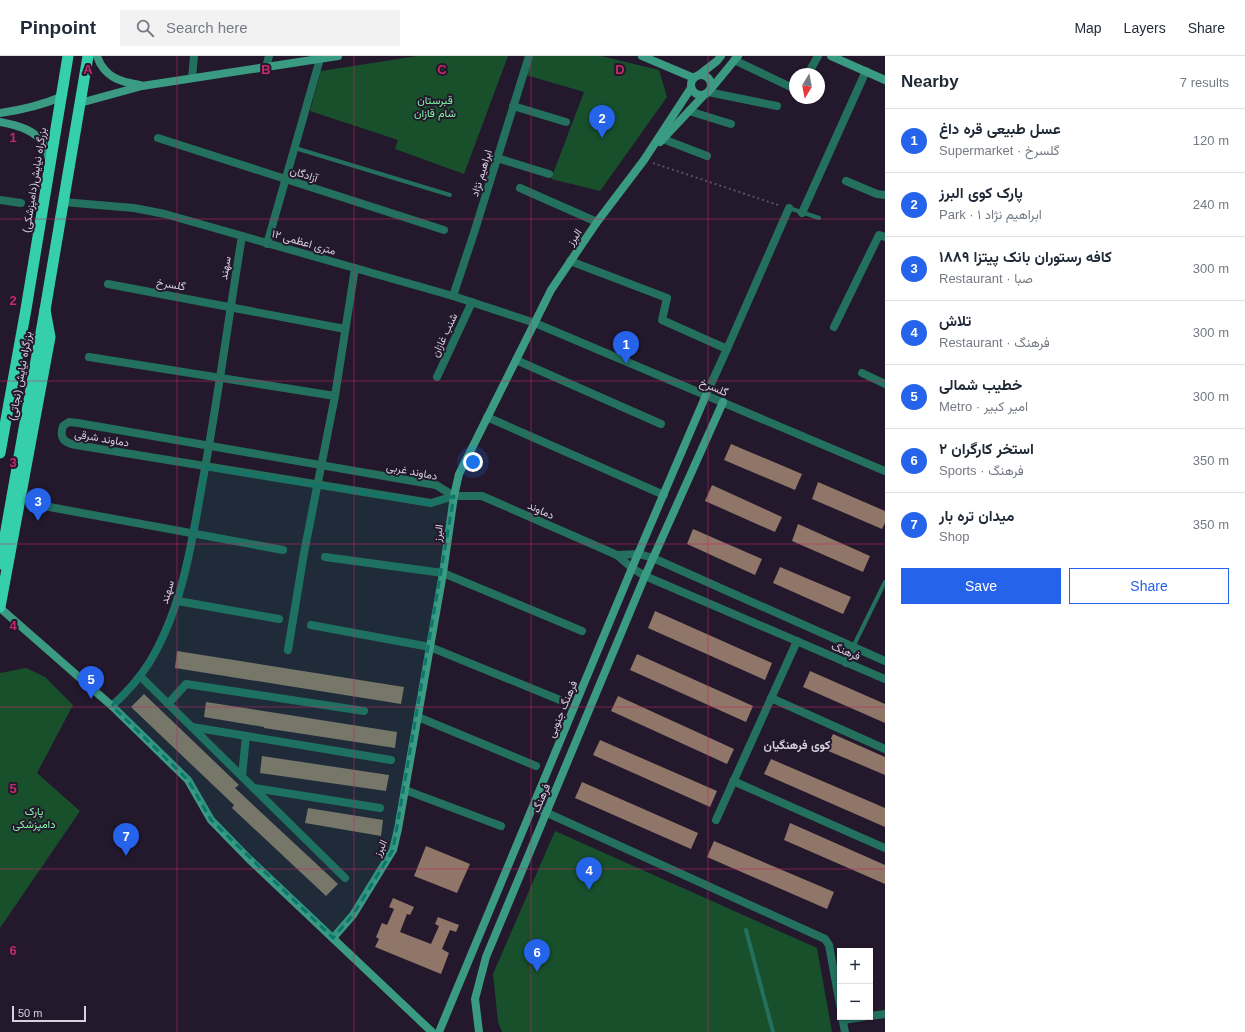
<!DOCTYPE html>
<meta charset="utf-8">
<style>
:root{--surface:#fff;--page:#f2f2f3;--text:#1f2937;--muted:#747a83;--line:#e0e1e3;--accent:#2563eb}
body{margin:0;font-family:Helvetica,Vazirmatn,sans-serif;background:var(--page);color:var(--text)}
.controls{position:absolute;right:12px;bottom:12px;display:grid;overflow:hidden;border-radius:0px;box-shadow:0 1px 3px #0004}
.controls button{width:36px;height:36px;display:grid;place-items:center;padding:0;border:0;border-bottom:1px solid var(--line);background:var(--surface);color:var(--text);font:20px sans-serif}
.compass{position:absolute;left:789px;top:12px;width:36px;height:36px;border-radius:50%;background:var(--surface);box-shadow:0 1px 3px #0004;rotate:190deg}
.scale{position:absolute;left:12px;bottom:10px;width:74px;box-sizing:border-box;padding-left:4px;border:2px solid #d7d1de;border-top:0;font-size:11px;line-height:14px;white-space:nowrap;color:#d7d1de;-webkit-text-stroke:3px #23182c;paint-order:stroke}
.you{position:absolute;left:473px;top:406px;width:14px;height:14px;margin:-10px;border:3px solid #fff;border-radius:50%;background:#1a73e8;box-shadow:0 0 0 6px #1a73e833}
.badge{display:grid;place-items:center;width:26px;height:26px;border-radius:50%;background:var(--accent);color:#fff;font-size:13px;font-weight:700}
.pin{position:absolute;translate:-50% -33px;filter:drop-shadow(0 1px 2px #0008)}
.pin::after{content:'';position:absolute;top:21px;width:14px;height:12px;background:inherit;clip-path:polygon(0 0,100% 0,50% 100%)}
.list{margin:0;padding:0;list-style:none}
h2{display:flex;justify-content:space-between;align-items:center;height:52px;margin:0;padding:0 16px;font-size:17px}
h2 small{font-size:13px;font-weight:400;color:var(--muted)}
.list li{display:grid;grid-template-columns:26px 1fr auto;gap:12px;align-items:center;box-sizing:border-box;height:64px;padding:0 16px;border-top:1px solid var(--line)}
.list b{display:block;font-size:15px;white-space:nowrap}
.list p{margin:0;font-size:13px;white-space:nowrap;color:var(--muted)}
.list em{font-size:13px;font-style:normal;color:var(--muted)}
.actions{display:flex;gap:8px;padding:12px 16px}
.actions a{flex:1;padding:9px 0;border:1px solid var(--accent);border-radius:0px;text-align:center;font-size:14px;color:var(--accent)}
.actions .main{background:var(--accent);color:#fff}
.icon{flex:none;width:22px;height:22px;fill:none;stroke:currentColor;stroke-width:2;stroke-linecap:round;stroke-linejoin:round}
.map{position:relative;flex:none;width:885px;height:976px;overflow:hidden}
header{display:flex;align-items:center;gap:24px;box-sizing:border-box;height:56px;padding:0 20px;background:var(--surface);border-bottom:1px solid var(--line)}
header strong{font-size:19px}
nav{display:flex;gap:22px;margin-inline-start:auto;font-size:14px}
.search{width:280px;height:36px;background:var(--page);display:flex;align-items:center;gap:10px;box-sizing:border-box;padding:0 14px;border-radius:0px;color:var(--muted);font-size:15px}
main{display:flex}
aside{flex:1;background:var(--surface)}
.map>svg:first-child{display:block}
</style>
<header>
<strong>Pinpoint</strong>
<div class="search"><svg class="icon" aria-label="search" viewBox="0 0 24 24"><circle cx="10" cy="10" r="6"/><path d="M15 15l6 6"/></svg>Search here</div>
<nav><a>Map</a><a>Layers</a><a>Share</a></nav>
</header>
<main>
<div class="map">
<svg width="885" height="976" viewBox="0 0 885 976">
<rect width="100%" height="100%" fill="#23182c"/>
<g fill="#18502c">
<polygon points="417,0 508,0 464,118 395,93 398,84 310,55 321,15"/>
<polygon points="530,0 601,0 659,14 667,41 600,135 551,123 584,36 526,19"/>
<polygon points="26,612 45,621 73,649 37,717 80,755 0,872 0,617"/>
<polygon points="555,775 817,892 832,976 502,976 498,966 493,918"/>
</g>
<g fill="#907668">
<polygon points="731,388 802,418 795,434 724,404"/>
<polygon points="818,426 885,455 885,467 882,473 812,443"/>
<polygon points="712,429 782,461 775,476 705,445"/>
<polygon points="798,468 870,500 863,516 792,485"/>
<polygon points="693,473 762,503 755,519 687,488"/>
<polygon points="780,511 851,541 843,558 773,527"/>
<polygon points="655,555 772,607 765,624 648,572"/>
<polygon points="177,595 404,631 401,648 175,612"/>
<polygon points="637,598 753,650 746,666 630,614"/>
<polygon points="810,615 885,648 885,667 803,631"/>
<polygon points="144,638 239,729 235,732 338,828 326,840 232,752 234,749 131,651"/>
<polygon points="618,640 734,693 727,708 611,655"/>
<polygon points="206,646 397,676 395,692 264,672 264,671 204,661"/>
<polygon points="833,678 885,701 885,719 826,694"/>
<polygon points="600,684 717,735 710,751 593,699"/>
<polygon points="262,700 389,719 386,735 260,717"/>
<polygon points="771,703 885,752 885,771 764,718"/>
<polygon points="582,726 698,777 691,793 575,742"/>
<polygon points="308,752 383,764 381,780 305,767"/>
<polygon points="790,767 885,809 885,828 784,784"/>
<polygon points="714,785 834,836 827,853 707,801"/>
<polygon points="426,790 470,808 457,837 414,820"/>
<polygon points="393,842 414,851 410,859 407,858 400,876 431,888 439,870 435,868 438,861 459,869 456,876 450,874 442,893 449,897 441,918 375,891 379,883 376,881 382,867 387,869 394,853 389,851"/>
</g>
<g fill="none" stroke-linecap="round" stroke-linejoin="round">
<polyline stroke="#595062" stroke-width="2" stroke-dasharray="2 3" stroke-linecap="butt" points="653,107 781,150"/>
<g stroke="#22705d" stroke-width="4">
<polyline points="295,92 450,139"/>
<polyline points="789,152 819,162"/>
<polyline points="853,591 885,526"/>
<polyline points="746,874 773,976"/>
</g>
<g stroke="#22705d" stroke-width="8">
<polyline points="734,4 795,33"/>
<polyline points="266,11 269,0"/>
<polyline points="808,18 818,0"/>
<polyline points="192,22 194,0"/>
<polyline points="708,36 777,50"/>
<polyline points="513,50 566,66"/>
<polyline points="689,55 731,68"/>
<polyline points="158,82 444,174"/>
<polyline points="663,83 707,100"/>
<polyline points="497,102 549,118"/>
<polyline points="846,125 877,138 885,139"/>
<polyline points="520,132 597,166"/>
<polyline points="0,144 21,147"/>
<polyline points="802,157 866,15"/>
<polyline points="267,188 320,3"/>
<polyline points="570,205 667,242 662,264 727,293 706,339"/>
<polyline points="108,228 345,273"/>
<polyline points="453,240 474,177 529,0"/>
<polyline points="834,271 879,179 885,181"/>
<polyline points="727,293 789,152"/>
<polyline points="89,301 335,340"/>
<polyline points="516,304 661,368"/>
<polyline points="862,317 885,328"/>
<polyline points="437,321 472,246"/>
<polyline points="487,361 664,439"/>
<path d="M69,366L78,367L436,429L454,440L431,447L76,389C64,387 59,382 63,370Z"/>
<polyline points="44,450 283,494"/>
<polyline points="325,501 443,517 582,575"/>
<polyline points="178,545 279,563"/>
<polyline points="311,569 430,591 560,644"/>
<polyline points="288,594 304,497 335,340 355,212"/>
<polyline points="140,620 345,822"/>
<polyline points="771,642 885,693"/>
<polyline points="168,648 186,628 364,655"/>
<polyline points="418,661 536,710"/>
<polyline points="192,671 391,704"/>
<polyline points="242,720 246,680"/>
<polyline points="733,725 885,792"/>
<polyline points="254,732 380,752"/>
<polyline points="405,734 501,770"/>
<polyline points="716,764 797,585"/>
</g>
<g stroke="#22705d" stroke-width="8">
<polyline points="63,146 134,152 165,158 453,240 535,267 885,415"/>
<polyline points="454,440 482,440 617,499 632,512 645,520 885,623"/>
<polyline points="617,499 639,498 653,502 885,605"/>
<polyline points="846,607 853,591"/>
<path d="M112,650C126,637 139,623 149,607C181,555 191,492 201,434C217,350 228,265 242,180"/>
<polyline points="534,751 825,883 829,889 840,949"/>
<polyline points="870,960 885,958"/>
<polyline points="842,961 845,976"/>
<polyline points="843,964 863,961"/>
</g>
<g stroke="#3a9b82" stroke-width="8">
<path d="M97,0C104,21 120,26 140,29"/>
<polyline points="642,0 694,22"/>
<polyline points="831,0 885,24"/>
<polyline points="699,19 717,5 721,0"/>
<circle cx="701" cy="29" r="10"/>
<polyline points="710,34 738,0"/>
<polyline points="80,47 142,30 338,0"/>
<path d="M0,57C21,54 42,49 61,41"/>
<path d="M0,66C16,69 38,74 45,91C47,95 48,101 50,106"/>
<polyline points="660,86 705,38"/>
<polyline points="0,552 112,650 188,724 211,764 249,803 432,976"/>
<polyline points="333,882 353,859 393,794 398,773 443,517 454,440 459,418 551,234 597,166 644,104 691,32"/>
<polyline points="439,976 632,512 706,339"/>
<polyline points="479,976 475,943 486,901 645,520 723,346"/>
</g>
<g stroke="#36cfab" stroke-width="11">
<polyline points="0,397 26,253 68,0"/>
<polyline points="0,551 50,281 45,254 88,0"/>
</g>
<polyline stroke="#36cfab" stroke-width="11" points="0,508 45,254"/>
</g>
<path fill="#0f766e" fill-opacity="0.2" stroke="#0f766e" stroke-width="3" stroke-dasharray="8 5" stroke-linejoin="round" d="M206,411L431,447L454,440L393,794L353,859L333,882L211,764L188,724L112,650L150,606L178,545Z"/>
<path fill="none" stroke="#c42a68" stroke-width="1" stroke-opacity="0.55" d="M177,0V976M354,0V976M531,0V976M708,0V976M0,163H885M0,325H885M0,488H885M0,651H885M0,813H885"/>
<g text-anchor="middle" stroke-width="4" stroke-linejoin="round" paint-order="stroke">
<g font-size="11" fill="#83f4a5" stroke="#23182c">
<text x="435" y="48">قبرستان<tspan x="435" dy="13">شام قازان</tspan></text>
<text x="34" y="759">پارک<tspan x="34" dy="13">دامپزشکی</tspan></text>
</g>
<g font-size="11" fill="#d7d1de" stroke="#23182c">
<text transform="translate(481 117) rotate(-73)" y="4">ابراهیم نژاد</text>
<text transform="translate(304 118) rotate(18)" y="4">آزادگان</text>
<text transform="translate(34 124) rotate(-81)" y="4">بزرگراه نیایش(دامپزشکی)</text>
<text transform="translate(574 181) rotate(-55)" y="4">البرز</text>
<text transform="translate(304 186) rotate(16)" y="4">۱۲ متری اعظمی</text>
<text transform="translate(225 212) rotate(-81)" y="4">سهند</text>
<text transform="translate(171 228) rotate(10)" y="4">گلسرخ</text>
<text transform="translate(444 279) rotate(-65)" y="4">شنب غازان</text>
<text transform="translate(20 320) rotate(-80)" y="4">بزرگراه نیایش (نجاتی)</text>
<text transform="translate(714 331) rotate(23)" y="4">گلسرخ</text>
<text transform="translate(102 382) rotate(10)" y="4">دماوند شرقی</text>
<text transform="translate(412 415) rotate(11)" y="4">دماوند غربی</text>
<text transform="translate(541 454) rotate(24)" y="4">دماوند</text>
<text transform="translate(438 477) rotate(-82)" y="4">البرز</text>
<text transform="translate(167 536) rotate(-74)" y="4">سهند</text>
<text transform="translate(846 595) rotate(23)" y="4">فرهنگ</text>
<text transform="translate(562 653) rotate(-67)" y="4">فرهنگ جنوبی</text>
<text transform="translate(541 742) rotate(-67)" y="4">فرهنگ</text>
<text transform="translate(380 792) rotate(-64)" y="4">البرز</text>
</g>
<g font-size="12" font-weight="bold" fill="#d7d1de" stroke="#23182c">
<text x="797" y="693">کوی فرهنگیان</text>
</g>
</g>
<g font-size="13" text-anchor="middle" font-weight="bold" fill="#c42a68" stroke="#23182c" stroke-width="4" stroke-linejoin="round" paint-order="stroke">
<text x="88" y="18">A</text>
<text x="266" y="18">B</text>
<text x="442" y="18">C</text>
<text x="620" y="18">D</text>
<text x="13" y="86">1</text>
<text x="13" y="249">2</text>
<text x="13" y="411">3</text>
<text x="13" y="574">4</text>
<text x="13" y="737">5</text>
<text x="13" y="899">6</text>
</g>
</svg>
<div class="controls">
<button>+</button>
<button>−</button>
</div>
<svg class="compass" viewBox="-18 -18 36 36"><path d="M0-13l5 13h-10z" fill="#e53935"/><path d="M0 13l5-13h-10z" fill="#747a83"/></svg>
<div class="scale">50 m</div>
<div class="you"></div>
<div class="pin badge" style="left:626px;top:308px">1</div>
<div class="pin badge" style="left:602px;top:82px">2</div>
<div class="pin badge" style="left:38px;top:465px">3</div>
<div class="pin badge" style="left:589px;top:834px">4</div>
<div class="pin badge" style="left:91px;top:643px">5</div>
<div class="pin badge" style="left:537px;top:916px">6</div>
<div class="pin badge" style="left:126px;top:800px">7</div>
</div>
<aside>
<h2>Nearby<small>7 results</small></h2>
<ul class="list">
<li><span class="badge">1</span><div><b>عسل طبیعی قره داغ</b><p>Supermarket · گلسرخ</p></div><em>120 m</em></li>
<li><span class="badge">2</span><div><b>پارک کوی البرز</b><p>Park · ابراهیم نژاد ۱</p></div><em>240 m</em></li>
<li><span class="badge">3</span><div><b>کافه رستوران بانک پیتزا ۱۸۸۹</b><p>Restaurant · صبا</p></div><em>300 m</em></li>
<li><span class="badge">4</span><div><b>تلاش</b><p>Restaurant · فرهنگ</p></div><em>300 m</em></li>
<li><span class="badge">5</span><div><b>خطیب شمالی</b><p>Metro · امیر کبیر</p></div><em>300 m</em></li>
<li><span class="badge">6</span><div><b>استخر کارگران ۲</b><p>Sports · فرهنگ</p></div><em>350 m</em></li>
<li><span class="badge">7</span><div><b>میدان تره بار</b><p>Shop</p></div><em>350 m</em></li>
</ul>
<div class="actions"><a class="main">Save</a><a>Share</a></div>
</aside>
</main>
